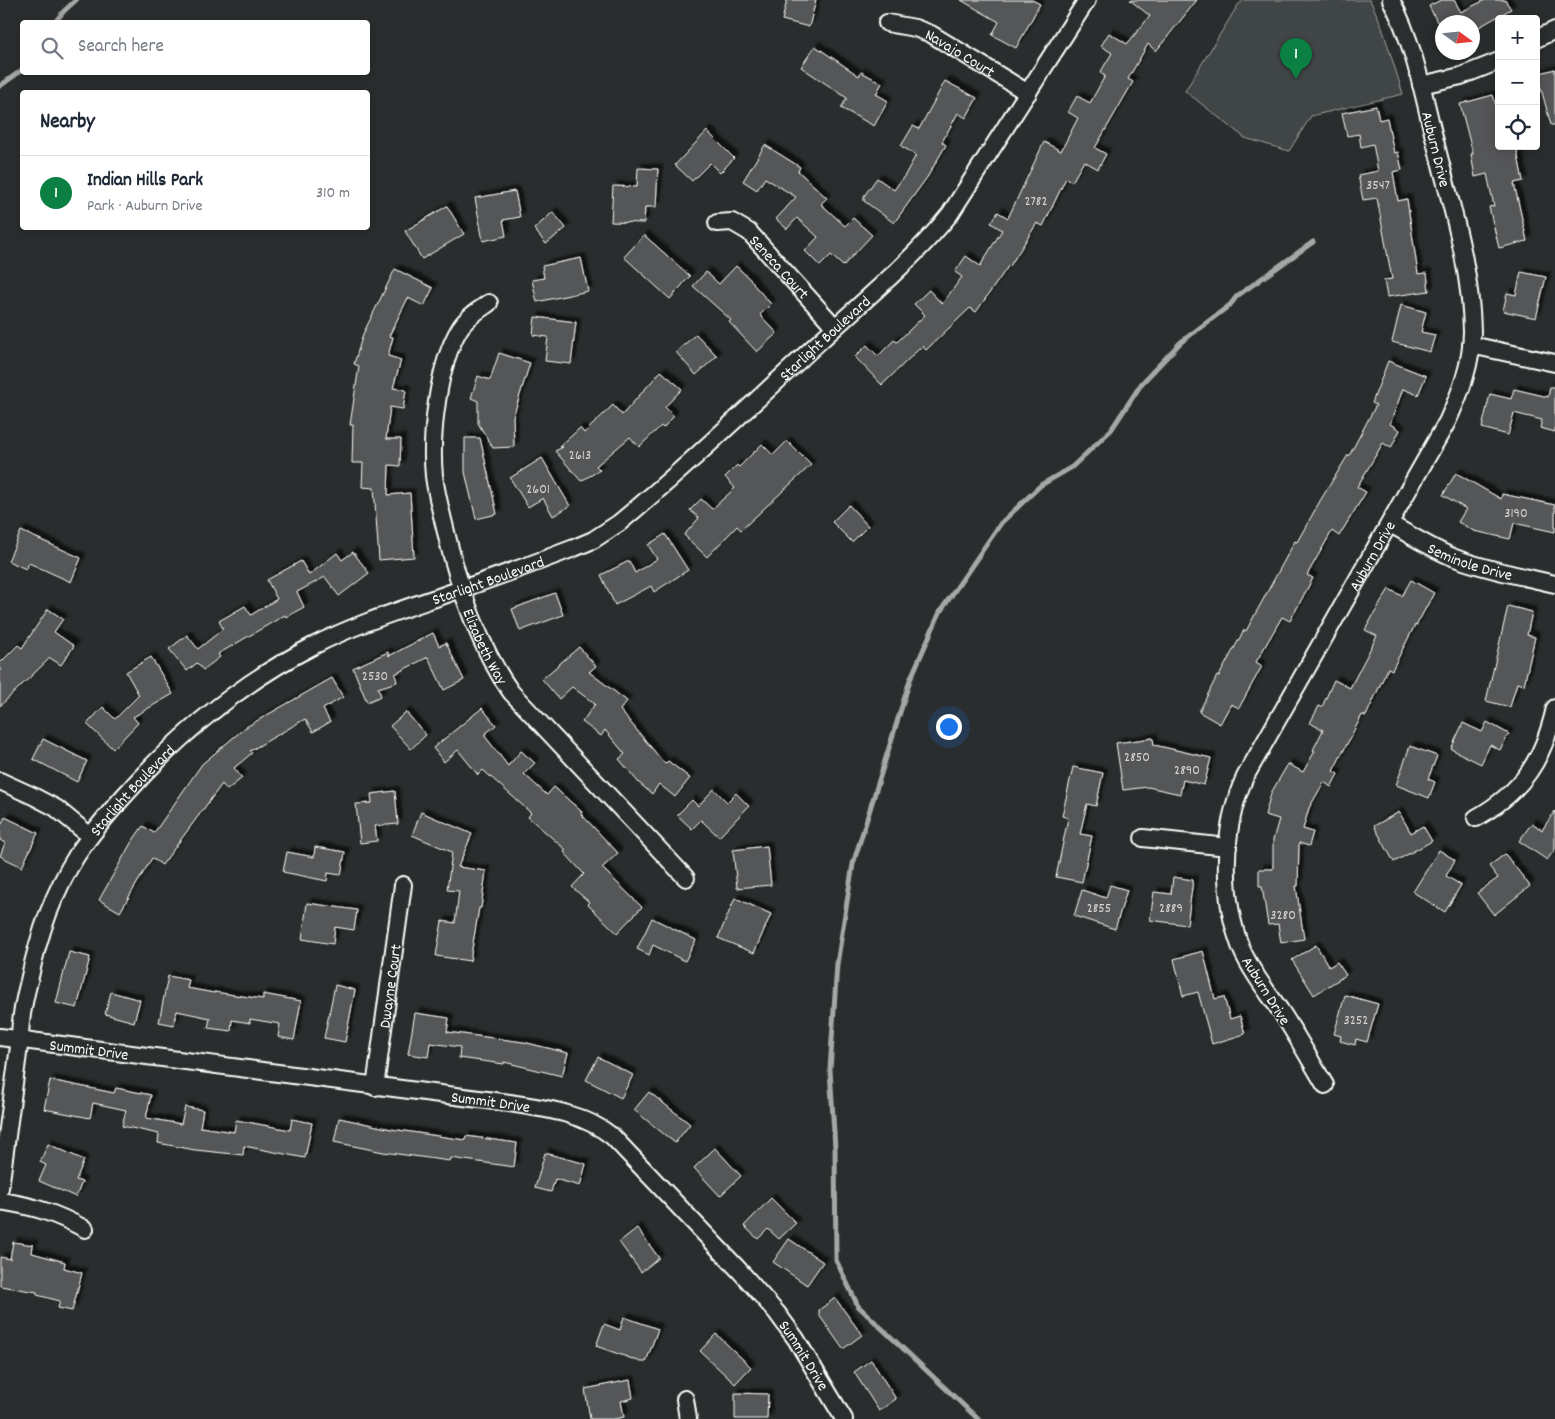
<!DOCTYPE html>
<meta charset="utf-8">
<style>
:root{--surface:#fff;--page:#f6f6f7;--text:#1f2937;--muted:#747a83;--line:#e0e1e3;--accent:#0b8043}
body{margin:0;font-family:Dekko,sans-serif;background:var(--page);color:var(--text)}
.controls{position:absolute;right:15px;top:15px;display:grid;overflow:hidden;border-radius:5px;box-shadow:0 2px 12px #0003}
.controls button{width:45px;height:45px;display:grid;place-items:center;padding:0;border:0;border-bottom:1px solid var(--line);background:var(--surface);color:var(--text);font:25px sans-serif}
.compass{position:absolute;left:1435px;top:15px;width:45px;height:45px;border-radius:50%;background:var(--surface);box-shadow:0 2px 12px #0003;rotate:105deg}
.you{position:absolute;left:948px;top:726px;width:18px;height:18px;margin:-12px;border:4px solid #fff;border-radius:50%;background:#1a73e8;box-shadow:0 0 0 8px #1a73e833}
.badge{display:grid;place-items:center;width:32px;height:32px;border-radius:50%;background:var(--accent);color:#fff;font-size:16px;font-weight:700}
.pin{position:absolute;translate:-50% -41px;filter:drop-shadow(0 1px 2px #0008)}
.pin::after{content:'';position:absolute;top:26px;width:18px;height:15px;background:inherit;clip-path:polygon(0 0,100% 0,50% 100%)}
.list{margin:0;padding:0;list-style:none}
h2{display:flex;justify-content:space-between;align-items:center;height:65px;margin:0;padding:0 20px;font-size:21px}
h2 small{font-size:16px;font-weight:400;color:var(--muted)}
.list li{display:grid;grid-template-columns:32px 1fr auto;gap:15px;align-items:center;box-sizing:border-box;height:75px;padding:0 20px;border-top:1px solid var(--line)}
.list b{display:block;font-size:19px;white-space:nowrap}
.list p{margin:0;font-size:16px;white-space:nowrap;color:var(--muted)}
.list em{font-size:16px;font-style:normal;color:var(--muted)}
.icon{flex:none;width:28px;height:28px;fill:none;stroke:currentColor;stroke-width:2;stroke-linecap:round;stroke-linejoin:round}
.map{position:relative;flex:none;width:1555px;height:1419px;overflow:hidden}
.search{position:absolute;background:var(--surface);box-shadow:0 2px 12px #0003;left:20px;top:20px;width:350px;height:55px;display:flex;align-items:center;gap:12px;box-sizing:border-box;padding:0 18px;border-radius:5px;color:var(--muted);font-size:19px}
.panel{position:absolute;background:var(--surface);box-shadow:0 2px 12px #0003;left:20px;top:90px;width:350px;height:140px;border-radius:5px}
.map>svg:first-child{display:block}
</style>
<div class="map">
<svg width="1555" height="1419" viewBox="0 0 1555 1419">
<defs>
<filter id="shadow"><feDropShadow dx="4.5" dy="-4.5" stdDeviation="1" flood-color="#0009"/></filter>
</defs>
<rect width="100%" height="100%" fill="#2a2d2e"/>
<filter id="ink" filterUnits="userSpaceOnUse"><feTurbulence type="fractalNoise" baseFrequency=".02" numOctaves="2"/><feDisplacementMap in="SourceGraphic" scale="10" xChannelSelector="R" yChannelSelector="G"/><feConvolveMatrix kernelMatrix="1 2 1 2 8 2 1 2 1" color-interpolation-filters="sRGB"/></filter>
<g filter="url(#ink)">
<polygon fill="#414445" stroke="#a0a2a2" points="1244,0 1370,0 1381,24 1403,94 1311,116 1289,151 1245,138 1185,91 1238,5"/>
<g fill="none" stroke-linecap="round" stroke-linejoin="round">
<g stroke="#a6a7a7" stroke-width="5">
<polyline points="55,22 64,11 76,0"/>
<polyline points="0,86 22,70"/>
<polyline points="978,1419 858,1306 836,1260 835,1148 830,1070 837,964 853,864 910,680 940,612 1001,523 1041,485 1072,467 1111,430 1142,383 1181,342 1230,305 1237,296 1313,242"/>
</g>
</g>
<g fill="#555758" stroke="#fff" filter="url(#shadow)">
<polygon points="787,0 816,0 809,27 782,20"/>
<polygon points="961,0 1032,0 1040,4 1016,48 992,35 999,22"/>
<polygon points="1130,0 1197,0 1156,51 1148,44 1128,79 1133,82 1095,148 1106,154 1098,169 1084,161 1072,182 1066,178 1043,226 1037,223 1010,266 1009,265 976,312 970,308 926,350 922,346 882,385 855,357 867,345 878,356 894,340 897,342 925,315 914,304 929,290 942,304 962,277 955,272 966,256 980,266 1002,230 991,223 998,212 1008,218 1044,142 1061,151 1078,118 1068,112 1077,96 1090,103 1105,76 1100,73 1112,53 1101,46 1109,33 1127,44 1150,16"/>
<polygon points="1441,0 1454,0 1461,12 1485,0 1505,0 1511,9 1472,31 1472,22 1437,22 1429,6"/>
<polygon points="815,46 859,76 861,72 882,83 876,94 888,101 874,126 841,108 847,98 801,67"/>
<polygon points="1555,69 1555,125 1551,125 1537,74"/>
<polygon points="945,81 977,98 966,118 958,113 942,142 946,145 928,176 894,223 864,201 864,196 877,178 894,190 905,175 916,155 901,146 913,126 919,129"/>
<polygon points="1493,95 1499,116 1499,146 1516,146 1523,181 1514,183 1527,241 1499,248 1489,207 1494,206 1487,174 1475,177 1471,154 1473,154 1460,104"/>
<polygon points="1376,106 1379,120 1387,118 1394,153 1398,152 1402,170 1393,172 1398,201 1407,199 1418,274 1427,273 1429,291 1387,297 1384,280 1392,279 1377,198 1363,200 1358,175 1378,171 1373,144 1361,147 1359,134 1347,136 1342,113"/>
<polygon points="707,131 734,158 720,173 710,163 692,181 675,165"/>
<polygon points="765,145 800,167 798,171 827,198 821,204 845,226 853,218 872,235 843,266 831,255 820,266 805,251 818,237 797,218 787,229 776,219 796,197 765,178 757,190 743,181"/>
<polygon points="638,168 658,169 656,207 645,207 644,223 611,222 613,186 637,187"/>
<polygon points="515,191 520,217 503,220 506,236 483,241 475,198"/>
<polygon points="447,206 464,234 422,259 405,231"/>
<polygon points="553,212 566,228 546,244 534,229"/>
<polygon points="644,235 690,276 670,299 624,257"/>
<polygon points="581,258 588,291 537,302 532,280 544,278 542,266"/>
<polygon points="736,266 754,283 753,284 771,304 760,315 777,333 757,352 729,322 731,320 693,286 706,272 719,284"/>
<polygon points="395,269 433,288 424,306 408,298 389,336 393,337 388,356 401,360 393,388 406,390 403,409 390,407 386,439 401,439 400,466 389,465 388,495 410,493 414,557 379,560 374,488 362,487 363,463 352,463 353,425 350,425 359,366 354,364 363,334"/>
<polygon points="1521,272 1546,277 1536,318 1503,311 1507,293 1516,295"/>
<polygon points="1401,305 1426,312 1421,332 1435,335 1430,352 1392,342"/>
<polygon points="535,317 576,322 571,364 545,361 548,337 533,335"/>
<polygon points="696,334 717,356 696,375 676,352"/>
<polygon points="499,353 530,363 513,417 514,447 493,448 478,423 478,401 471,398 478,376 490,380"/>
<polygon points="1388,361 1426,376 1418,395 1403,389 1390,424 1400,430 1391,448 1383,443 1357,487 1366,492 1339,536 1332,531 1307,575 1313,578 1290,621 1282,617 1256,662 1262,666 1239,708 1231,704 1220,724 1199,712 1217,676 1219,676 1244,630 1246,631 1295,541 1297,542 1320,501 1348,455 1349,456 1376,405 1372,403"/>
<polygon points="661,371 682,389 665,407 674,416 663,428 661,426 639,447 630,437 596,466 600,470 581,481 555,451 563,447 559,447 580,428 584,433 613,405 622,415"/>
<polygon points="1550,387 1555,387 1555,432 1540,428 1542,420 1514,413 1508,435 1482,428 1490,394 1511,399 1514,389 1548,397"/>
<polygon points="465,438 480,438 497,514 476,519 465,472"/>
<polygon points="787,441 811,465 741,530 737,526 707,557 684,535 699,518 690,510 701,499 712,509 735,488 725,477 737,465 739,467 762,444 773,455"/>
<polygon points="542,458 570,506 553,516 543,498 528,507 510,478"/>
<polygon points="1456,473 1501,499 1502,494 1555,505 1555,532 1514,523 1510,539 1474,531 1458,522 1466,509 1443,495"/>
<polygon points="849,505 868,526 852,542 832,522"/>
<polygon points="21,531 81,558 71,582 29,563 26,569 8,561"/>
<polygon points="665,534 688,570 654,592 651,586 615,605 601,575 629,561 635,573 657,559 648,545"/>
<polygon points="353,552 369,573 339,596 325,577 297,592 304,607 286,617 285,615 218,654 220,657 203,670 197,663 187,671 169,649 187,635 198,649 223,629 219,621 245,606 251,615 277,599 267,580 301,561 309,575 337,553 342,560"/>
<polygon points="1411,580 1434,593 1416,626 1415,625 1392,670 1388,668 1366,716 1362,715 1333,771 1338,774 1331,787 1324,782 1309,808 1303,829 1313,832 1309,846 1299,843 1298,886 1296,886 1304,939 1281,943 1278,924 1268,925 1262,886 1259,886 1259,869 1273,869 1273,840 1279,819 1265,815 1271,793 1288,764 1303,772 1315,751 1313,750 1323,730 1310,723 1319,706 1322,707 1334,680 1350,688 1377,636 1365,630 1374,614 1389,589 1402,596"/>
<polygon points="555,593 563,615 520,631 512,609"/>
<polygon points="1508,606 1532,612 1527,635 1535,637 1524,685 1517,683 1510,707 1486,701"/>
<polygon points="48,609 63,619 54,632 74,646 61,665 50,658 0,706 0,663 18,645 22,648"/>
<polygon points="433,633 439,646 446,643 464,680 444,690 428,657 395,674 397,682 378,688 381,696 367,702 353,668 388,652 389,656"/>
<polygon points="579,647 596,666 589,672 627,701 620,710 665,764 668,761 690,778 675,797 659,784 652,794 639,783 619,759 625,754 605,730 601,736 582,722 595,704 572,687 559,699 542,679"/>
<polygon points="151,657 173,694 133,717 138,723 113,749 87,724 103,707 115,719 139,695 126,672"/>
<polygon points="332,678 343,697 323,709 330,722 313,732 305,719 250,751 252,753 234,768 242,778 227,790 222,784 162,865 152,858 120,912 99,900 131,843 143,826 154,833 202,764 246,727"/>
<polygon points="482,708 496,725 484,735 508,766 521,751 535,763 524,774 547,795 554,787 582,812 581,814 618,853 602,868 642,907 617,933 587,904 589,902 572,887 584,874 564,852 566,850 528,817 531,813 483,770 478,775 458,750 444,762 433,748"/>
<polygon points="406,712 426,735 411,749 390,726"/>
<polygon points="1487,722 1509,734 1500,750 1490,745 1481,764 1451,749 1463,723 1482,732"/>
<polygon points="1153,738 1154,745 1211,758 1204,785 1183,780 1180,794 1148,787 1123,790 1116,743"/>
<polygon points="43,739 87,761 77,782 33,759"/>
<polygon points="1410,746 1437,756 1428,779 1435,782 1429,798 1396,785"/>
<polygon points="1073,767 1103,773 1096,806 1087,804 1080,834 1092,836 1082,882 1056,877 1068,818 1062,816"/>
<polygon points="714,789 727,802 736,793 749,806 719,837 701,820 692,829 677,815 692,800 698,806"/>
<polygon points="395,791 398,824 375,826 377,841 360,843 356,804 372,803 371,794"/>
<polygon points="1555,811 1555,849 1547,860 1519,841 1532,823 1542,830"/>
<polygon points="421,812 472,834 458,867 486,871 481,908 479,908 470,961 436,956 442,921 455,923 459,891 447,890 452,852 412,835"/>
<polygon points="1399,812 1411,833 1423,826 1432,841 1394,862 1374,826"/>
<polygon points="5,817 38,833 22,867 0,856 5,843 0,840 0,827"/>
<polygon points="767,846 771,885 737,888 733,850"/>
<polygon points="315,847 345,852 341,875 328,873 327,881 283,872 287,852 314,857"/>
<polygon points="1439,850 1455,860 1446,876 1461,885 1445,912 1413,892"/>
<polygon points="1505,854 1530,886 1494,915 1477,893 1498,878 1489,866"/>
<polygon points="1173,877 1193,880 1187,925 1150,920 1154,892 1171,894"/>
<polygon points="1110,885 1127,890 1115,929 1074,916 1082,890 1106,898"/>
<polygon points="735,898 771,914 754,953 718,938"/>
<polygon points="307,903 357,910 354,930 335,927 333,944 302,939"/>
<polygon points="652,918 696,940 685,961 653,945 649,955 637,949"/>
<polygon points="1316,945 1329,967 1337,962 1346,975 1314,995 1292,960"/>
<polygon points="1203,951 1215,999 1224,997 1230,1019 1240,1016 1245,1034 1212,1044 1198,992 1183,996 1174,959"/>
<polygon points="69,952 90,957 77,1008 56,1003"/>
<polygon points="168,976 189,980 187,988 214,993 214,992 263,999 263,994 301,1001 294,1040 278,1037 280,1024 250,1019 250,1023 232,1020 231,1031 208,1028 210,1018 177,1011 174,1025 159,1022"/>
<polygon points="335,985 355,990 345,1042 324,1038"/>
<polygon points="111,992 140,1000 134,1022 105,1014"/>
<polygon points="1345,995 1378,1004 1367,1042 1356,1039 1355,1045 1340,1041 1341,1036 1334,1034"/>
<polygon points="415,1013 449,1018 447,1032 523,1042 568,1053 562,1076 504,1062 504,1064 459,1058 460,1047 430,1043 428,1057 408,1054"/>
<polygon points="598,1057 633,1075 621,1098 586,1080"/>
<polygon points="50,1080 114,1093 116,1088 151,1095 146,1118 181,1124 185,1107 203,1110 200,1127 234,1132 236,1120 290,1130 292,1119 312,1123 305,1158 244,1146 243,1155 195,1150 158,1143 159,1134 122,1126 126,1110 93,1103 90,1118 44,1109"/>
<polygon points="649,1092 690,1124 675,1143 634,1110"/>
<polygon points="339,1118 391,1129 465,1140 466,1136 517,1143 514,1167 451,1158 450,1161 383,1152 334,1142"/>
<polygon points="48,1144 84,1160 76,1180 82,1182 76,1197 39,1181 46,1165 40,1162"/>
<polygon points="715,1148 741,1176 720,1196 694,1168"/>
<polygon points="545,1153 586,1164 580,1186 555,1179 551,1192 535,1188"/>
<polygon points="771,1198 796,1223 779,1239 768,1229 758,1239 744,1226"/>
<polygon points="637,1228 659,1258 641,1272 619,1242"/>
<polygon points="789,1239 823,1262 807,1285 773,1262"/>
<polygon points="13,1242 33,1245 32,1253 65,1262 64,1268 82,1273 72,1311 58,1308 60,1301 37,1295 37,1292 0,1286 0,1257 10,1259"/>
<polygon points="835,1298 862,1335 843,1349 819,1315 819,1310"/>
<polygon points="624,1317 658,1329 646,1362 641,1362 596,1346 604,1324 620,1330"/>
<polygon points="716,1334 751,1367 735,1384 700,1351"/>
<polygon points="871,1360 896,1399 879,1411 854,1372"/>
<polygon points="630,1380 633,1398 621,1401 624,1417 614,1419 590,1419 585,1389"/>
<polygon points="735,1393 768,1394 767,1419 735,1419"/>
</g>
<g fill="none" stroke-linecap="round" stroke-linejoin="round">
<defs>
<g id="minor">
<path id="s1" d="M887,23L915,28L931,34L1028,93"/>
<polyline points="1536,39 1555,30"/>
<polyline points="1421,85 1461,76 1499,61"/>
<path id="s2" d="M717,223L732,222L749,232L835,327"/>
<path id="s3" d="M489,303C479,310 467,317 460,328C438,364 430,434 434,476C436,492 440,508 444,524C457,581 477,644 511,692L686,878"/>
<polyline points="1471,345 1555,363"/>
<path id="s4" d="M1390,524C1411,535 1432,549 1455,558C1487,570 1521,576 1555,584"/>
<polyline points="0,781 33,796 56,808 90,836"/>
<path d="M1476,818C1523,791 1543,760 1555,708"/>
<polyline points="1143,838 1228,847"/>
<path id="s5" d="M0,1037L502,1102C541,1108 581,1111 613,1137L739,1270L777,1313L796,1339L844,1419"/>
<path id="s6" d="M1325,1085C1310,1060 1296,1034 1280,1010C1266,990 1251,971 1241,948C1221,897 1222,826 1245,777L1447,422C1460,394 1472,364 1472,331C1471,269 1452,209 1437,149C1424,99 1415,45 1391,0"/>
<path id="s7" d="M375,1087L403,885"/>
<path id="s8" d="M0,1188L20,1039C20,1019 24,1000 29,981C38,937 53,893 77,855C91,834 107,815 124,796C178,735 241,683 313,646C356,624 401,610 447,594C489,580 532,564 574,548L593,540L619,523C688,466 753,403 819,342C863,301 912,261 950,214L1087,0"/>
<path d="M0,1201C34,1206 55,1213 85,1229"/>
<polyline points="685,1399 688,1419"/>
</g>
</defs>
<use href="#minor" stroke="#fff" stroke-width="20"/>
<use href="#minor" stroke="#2a2d2e" stroke-width="16"/>
</g>
</g>
<g text-anchor="middle" stroke-width="4" stroke-linejoin="round" paint-order="stroke">
<g font-size="14" fill="#d4d5d5">
<text x="1378" y="189">3547</text>
<text x="1036" y="205">2782</text>
<text x="580" y="459">2613</text>
<text x="538" y="493">2601</text>
<text x="1516" y="517">3190</text>
<text x="375" y="680">2530</text>
<text x="1137" y="761">2850</text>
<text x="1187" y="774">2890</text>
<text x="1099" y="912">2855</text>
<text x="1171" y="912">2889</text>
<text x="1283" y="919">3280</text>
<text x="1356" y="1024">3252</text>
</g>
<g font-size="16" fill="#fff" stroke="#2a2d2e">
<text dy="6" stroke="none"><textPath href="#s1" startOffset="80">Navajo Court</textPath></text>
<text transform="translate(1437 149) rotate(76)" y="6">Auburn Drive</text>
<text dy="6" stroke="none"><textPath href="#s2" startOffset="81">Seneca Court</textPath></text>
<text dy="6" stroke="none"><textPath href="#s8" startOffset="1270">Starlight Boulevard</textPath></text>
<text dy="6" stroke="none"><textPath href="#s6" startOffset="591">Auburn Drive</textPath></text>
<text dy="6" stroke="none"><textPath href="#s4" startOffset="89">Seminole Drive</textPath></text>
<text dy="6" stroke="none"><textPath href="#s8" startOffset="850">Starlight Boulevard</textPath></text>
<text dy="6" stroke="none"><textPath href="#s3" startOffset="369">Elizabeth Way</textPath></text>
<text dy="6" stroke="none"><textPath href="#s8" startOffset="430">Starlight Boulevard</textPath></text>
<text dy="6" stroke="none"><textPath href="#s7" startOffset="102">Dwayne Court</textPath></text>
<text transform="translate(1267 990) rotate(58)" y="6">Auburn Drive</text>
<text dy="6" stroke="none"><textPath href="#s5" startOffset="90">Summit Drive</textPath></text>
<text dy="6" stroke="none"><textPath href="#s5" startOffset="495">Summit Drive</textPath></text>
<text dy="6" stroke="none"><textPath href="#s5" startOffset="915">Summit Drive</textPath></text>
</g>
</g>
</svg>
<div class="controls">
<button>+</button>
<button>−</button>
<button><svg class="icon" aria-label="locate" viewBox="0 0 24 24"><circle cx="12" cy="12" r="6"/><path d="M12 2v4M12 18v4M2 12h4M18 12h4"/></svg></button>
</div>
<svg class="compass" viewBox="-18 -18 36 36"><path d="M0-13l5 13h-10z" fill="#e53935"/><path d="M0 13l5-13h-10z" fill="#747a83"/></svg>
<div class="you"></div>
<div class="pin badge" style="left:1296px;top:79px">1</div>
<div class="search"><svg class="icon" aria-label="search" viewBox="0 0 24 24"><circle cx="10" cy="10" r="6"/><path d="M15 15l6 6"/></svg>Search here</div>
<section class="panel">
<h2>Nearby<small></small></h2>
<ul class="list">
<li><span class="badge">1</span><div><b>Indian Hills Park</b><p>Park · Auburn Drive</p></div><em>310 m</em></li>
</ul>
</section>
</div>
